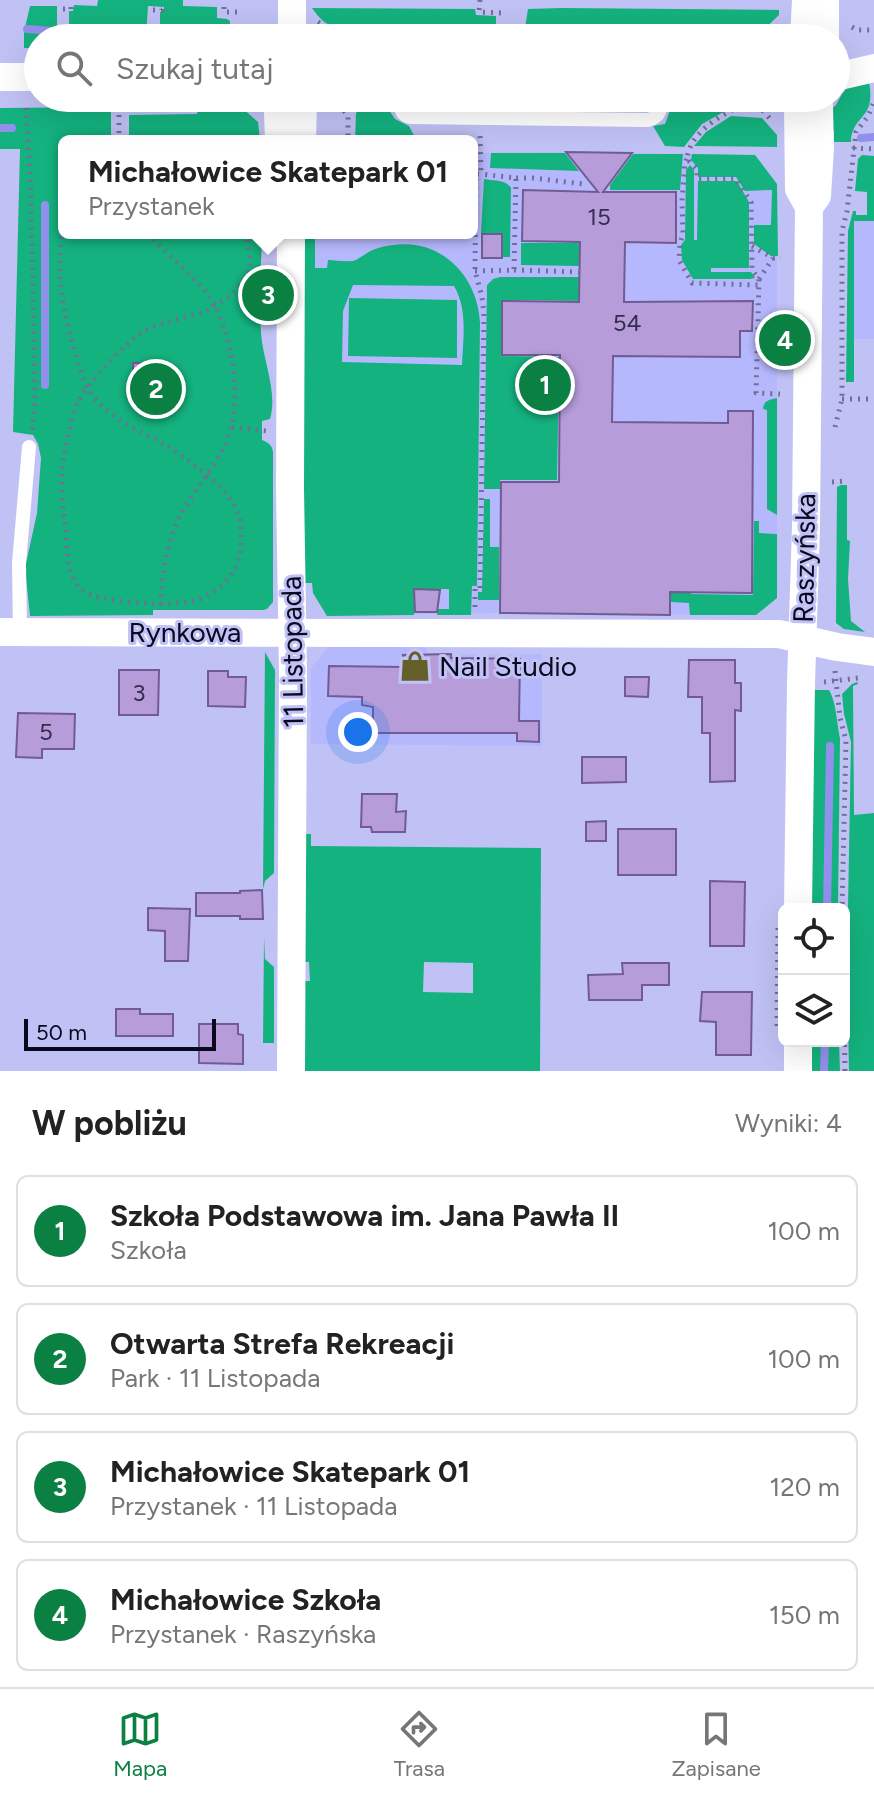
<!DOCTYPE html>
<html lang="pl">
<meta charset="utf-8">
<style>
:root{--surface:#fff;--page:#f2f2f2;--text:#222;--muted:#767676;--line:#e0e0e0;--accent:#0b8043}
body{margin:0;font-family:Figtree,sans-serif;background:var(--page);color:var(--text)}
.controls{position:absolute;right:24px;bottom:24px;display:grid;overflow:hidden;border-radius:12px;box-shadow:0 8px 32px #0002}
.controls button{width:72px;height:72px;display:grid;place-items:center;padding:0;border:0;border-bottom:2px solid var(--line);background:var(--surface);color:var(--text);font:40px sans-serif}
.scale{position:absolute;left:24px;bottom:20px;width:192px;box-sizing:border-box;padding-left:8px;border:4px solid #0a081e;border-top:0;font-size:22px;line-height:28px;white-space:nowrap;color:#0a081e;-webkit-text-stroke:6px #c0c2f5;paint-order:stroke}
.you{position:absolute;left:358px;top:732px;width:28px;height:28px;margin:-20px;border:6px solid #fff;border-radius:50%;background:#1a73e8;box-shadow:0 0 0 12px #1a73e833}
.badge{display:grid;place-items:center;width:52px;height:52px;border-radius:50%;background:var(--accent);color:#fff;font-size:26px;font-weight:700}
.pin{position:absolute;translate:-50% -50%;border:4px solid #fff;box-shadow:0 2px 8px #0006}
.popup{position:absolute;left:58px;top:135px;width:420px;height:104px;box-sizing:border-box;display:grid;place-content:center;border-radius:12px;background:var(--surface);filter:drop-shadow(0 2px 6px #0005);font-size:26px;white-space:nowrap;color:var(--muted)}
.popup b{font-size:30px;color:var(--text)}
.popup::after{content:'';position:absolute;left:50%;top:100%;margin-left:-16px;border:16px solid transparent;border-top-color:var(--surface)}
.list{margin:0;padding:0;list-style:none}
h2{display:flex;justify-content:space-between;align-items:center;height:104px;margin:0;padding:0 32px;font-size:34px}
h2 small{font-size:26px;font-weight:400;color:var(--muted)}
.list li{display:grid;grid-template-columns:52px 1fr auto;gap:24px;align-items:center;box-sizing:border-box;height:112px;margin:0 16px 16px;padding:0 16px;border:2px solid var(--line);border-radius:12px}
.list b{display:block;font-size:30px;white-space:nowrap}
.list p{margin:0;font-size:26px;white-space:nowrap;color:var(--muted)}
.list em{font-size:26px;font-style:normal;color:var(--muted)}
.icon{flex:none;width:44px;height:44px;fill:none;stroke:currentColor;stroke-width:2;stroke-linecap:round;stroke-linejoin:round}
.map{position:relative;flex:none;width:874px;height:1071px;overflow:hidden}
.search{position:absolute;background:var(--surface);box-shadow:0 8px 32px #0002;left:24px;right:24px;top:24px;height:88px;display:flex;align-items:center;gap:20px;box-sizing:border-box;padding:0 28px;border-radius:44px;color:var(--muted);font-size:30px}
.sheet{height:616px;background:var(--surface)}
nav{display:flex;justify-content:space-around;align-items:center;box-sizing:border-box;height:112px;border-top:2px solid var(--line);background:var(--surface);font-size:22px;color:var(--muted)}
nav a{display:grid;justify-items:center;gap:4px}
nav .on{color:var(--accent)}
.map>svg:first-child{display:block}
</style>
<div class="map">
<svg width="874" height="1071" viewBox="0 0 874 1071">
<rect width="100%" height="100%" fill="#c0c2f5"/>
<g fill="#b6b8fe">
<polygon points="567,152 755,155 777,184 777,598 756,615 498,613 327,616 313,593 315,233 472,233 472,153"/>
<rect x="854" y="221" width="20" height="118"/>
<polygon points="328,647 426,647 427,655 542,654 542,746 311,744 311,668"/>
</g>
<g fill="#14b27e" fill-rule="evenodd">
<polygon points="98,0 183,0 183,6 217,7 217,18 227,19 230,21 230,38 160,38 160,12 164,12 164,7 148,6 146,38 69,38 69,11 73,11 74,5 97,6"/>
<polygon points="30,6 57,6 57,38 38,38 38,48 24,48 24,32"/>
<path d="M312,8L475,9L476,15L496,16V38L368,36L361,29C337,28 327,30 312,8Z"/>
<polygon points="561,8 779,10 779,15 755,38 519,37 525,28 528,9"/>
<path d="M869,81C870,87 871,95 870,101C868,118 851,121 851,142H834V131H826L829,111L836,105L842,94L847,88Z"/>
<polygon points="370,98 380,100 385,104 395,119 409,126 417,141 355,141 356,113 359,110 370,110"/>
<polygon points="413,98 652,98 653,103 649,109 642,112 418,110 412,105"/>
<polygon points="677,98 729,98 729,109 702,124 684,147 665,146 653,126 665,124 672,105"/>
<polygon points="240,106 258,122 260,141 129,141 129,115 197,114 198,107"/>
<path d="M111,107V141H64V233H263C260,266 259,300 261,333C263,361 278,392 270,419L262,421V440C269,443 272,445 273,452V602L267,609L263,610H153V615L30,616L25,568L37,513L41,458L38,444L33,435L13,432L20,149H0V108Z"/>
<polygon points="731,116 762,118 777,135 777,147 694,146 706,132"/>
<polygon points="491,153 565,153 579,171 490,168"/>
<polygon points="633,154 683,154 680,190 610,190 610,185"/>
<polygon points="692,154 755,155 777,184 778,256 771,256 754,244 754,225 771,225 772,190 745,191 736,177 698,177 698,168 691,160"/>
<polygon points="862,155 874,156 874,221 854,221 854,382 846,382 848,231 853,211 856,211 856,215 867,215 867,192 855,191 858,159"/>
<polygon points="690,165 694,170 694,240 697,240 698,181 737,181 749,202 749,268 711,268 711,272 751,272 755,278 750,279 693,279 682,260 681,245 685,240 686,170"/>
<path d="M484,179C493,181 506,179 511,188L510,257H503L502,234L481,233Z"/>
<path d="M300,233H323V236H315V268H327L328,260C335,260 345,262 353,261C357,260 360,257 364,255C372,249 383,246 393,245C442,238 478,277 480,323L477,586H472L471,615H437L438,609H449V589H415L414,615L327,616L313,593L312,583H302ZM353,285L454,286C468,310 463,338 462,365L342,362L343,311Z"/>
<polygon points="521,243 587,243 579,266 521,265"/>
<polygon points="500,277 579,277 586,301 502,300 501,356 561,357 561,363 559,364 557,480 500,480 500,489 484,489 487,285 493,279"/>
<polygon points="349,298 457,300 457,358 348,356"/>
<path d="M777,398V515L767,509V410L763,409C764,400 769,400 777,398Z"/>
<polygon points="841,485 847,485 847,540 850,541 848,579 851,621 865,632 844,629 836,623 837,487"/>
<polygon points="484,499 490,499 490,547 499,547 499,600 478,600 478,592 482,592"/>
<polygon points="754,521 759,521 759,533 777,534 777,598 756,615 690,615 689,603 671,602 671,566 691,566 691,594 753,595"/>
<polygon points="265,652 275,670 274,873 265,881 263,889"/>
<polygon points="857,682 858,684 853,686 854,815 874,813 874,1071 849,1071 847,962 851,742 844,714 842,694 852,684"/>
<path d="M811,690H829C836,701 837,724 840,738L838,909H809Z"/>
<path d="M305,834H311V846L541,848L540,1071H301L304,981H310L309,962H304ZM424,962L473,963V993L423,992Z"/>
<polygon points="264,937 265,959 274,967 274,1043 263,1043"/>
<polygon points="808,1041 839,1041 840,1071 808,1071"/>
</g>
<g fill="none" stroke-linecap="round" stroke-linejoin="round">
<g stroke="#9290ed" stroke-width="8">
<polyline points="27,29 53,31"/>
<polyline points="0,128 12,128"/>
<polyline points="861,138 874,137"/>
<polyline points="45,385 45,205"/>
<polyline points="827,909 830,746"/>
<polyline points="824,1071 825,1041"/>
</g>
</g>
<g fill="#b69dda" stroke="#725b92" stroke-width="2">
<polygon points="566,152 632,153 603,192 676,192 676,243 625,242 624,302 753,301 752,331 740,331 740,357 613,356 612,422 728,423 728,411 753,411 752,593 670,592 670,615 500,613 501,482 559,482 560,355 502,355 502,301 579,302 580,242 522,241 523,190 598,192"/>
<rect x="482" y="234" width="20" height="24"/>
<polygon points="133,363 155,363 154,404 133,404"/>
<polygon points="414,589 440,590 437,612 415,612"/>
<polygon points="451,654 451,658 520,659 519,721 539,721 539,742 517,741 517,733 373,733 373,707 362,705 362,697 328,696 329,666 404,667 403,655"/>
<polygon points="689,660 735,660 735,683 741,683 741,711 735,710 735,781 710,782 710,733 702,733 702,697 688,697"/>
<polygon points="119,670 159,670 158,715 119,715"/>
<polygon points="208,671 228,671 228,677 246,677 245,707 208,706"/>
<polygon points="625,677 649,677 648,697 625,696"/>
<polygon points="18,713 75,714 74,749 42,749 42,758 16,757"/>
<polygon points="582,757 626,757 626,782 582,783"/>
<polygon points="362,794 397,794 396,812 406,811 405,832 372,832 371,827 361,827"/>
<polygon points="606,821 606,841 586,841 586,822"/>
<rect x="618" y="829" width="58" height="46"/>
<polygon points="710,881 745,882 744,946 710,946"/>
<polygon points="262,890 263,919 240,919 240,916 196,916 196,893 240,893 240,891"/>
<polygon points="148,908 190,909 188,961 165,961 165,931 148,930"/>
<polygon points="622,963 669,963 669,985 642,985 642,1000 589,1000 588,975 623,974"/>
<polygon points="702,992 752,992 751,1055 716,1055 716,1022 700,1021"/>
<polygon points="116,1009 140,1009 140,1014 173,1014 173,1036 116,1036"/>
<polygon points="199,1024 238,1024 238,1034 243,1035 243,1064 199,1063"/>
</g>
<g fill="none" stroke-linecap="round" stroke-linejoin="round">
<g stroke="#707097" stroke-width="5" stroke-dasharray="2 6" stroke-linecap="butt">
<polyline points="480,0 479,12 504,13"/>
<polyline points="224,7 224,12 238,12"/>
<polyline points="63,9 71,9 71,5"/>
<polyline points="153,10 162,10 162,6"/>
<polyline points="318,22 333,31 357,32 357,38"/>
<polyline points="852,27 857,30 874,30"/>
<polyline points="747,98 747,103 756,103 773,122"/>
<path d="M747,103C724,113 690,131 687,159L697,169V179H736L751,202L752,270L759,279L756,393L780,394"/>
<polyline points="26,108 31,193 35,403 32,431"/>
<polyline points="344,111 348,116 348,141"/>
<polyline points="119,141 119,101"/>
<polyline points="853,148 874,149"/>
<polyline points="687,159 685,163 682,201 683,234 680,244 679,260 692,283 758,285"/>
<polyline points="516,178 533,178 583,184"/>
<path d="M64,221C55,272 62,310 77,358C81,369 83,383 90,392C107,418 138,429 163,444C188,459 227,485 238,513C241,521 241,529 241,537C242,549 239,562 233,572C225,585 209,597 194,601C173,606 98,604 82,590C77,586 74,580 72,575C67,562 67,547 66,533C64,513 60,492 62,472C63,456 71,416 78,402C87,385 127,340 144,331C159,324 174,320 190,316C195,314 202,313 207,311C225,302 248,283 250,263C250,253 247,243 246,233"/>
<path d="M148,233C166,255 191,272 208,295C233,330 244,404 226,443C212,473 187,497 175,527C165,553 161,579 161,606"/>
<polyline points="752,246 773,258 781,258"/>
<polyline points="514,270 580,272"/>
<polyline points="475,271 514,270 516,178 481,174"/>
<polyline points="759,279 773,258"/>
<polyline points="842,399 874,399"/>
<polyline points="232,427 267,431"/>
<polyline points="835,427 842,399 842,231 847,211 856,132 868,116 874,102"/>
<polyline points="832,482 847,481"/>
<polyline points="475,607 475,589 480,589 484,314 482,297 475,271 476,174 481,174 480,135"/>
<polyline points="835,671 840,718 846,740 842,909"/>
<polyline points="824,682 858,678"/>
<polyline points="844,1013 845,1071"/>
<polyline points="777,1026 778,924"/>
</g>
<g stroke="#fff" stroke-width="14">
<path d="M400,98C400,107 401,116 411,117L648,120C660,117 661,109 661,98"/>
<polyline points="20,632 19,563 29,447"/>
</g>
<g stroke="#fff" stroke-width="28">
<polyline points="292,0 292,38"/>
<polyline points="804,38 806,0"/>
<polyline points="825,38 825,0"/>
<polyline points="0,77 38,77"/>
<polyline points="836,77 874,68"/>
<polyline points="275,99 278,112 279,141"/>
<polyline points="798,104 799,189 809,207 806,527 801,683 798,909"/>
<polyline points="302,141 303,101"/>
<polyline points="809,207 817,196 820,148 819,106"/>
<polyline points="0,632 779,634 837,647 874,652"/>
<polyline points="291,1071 293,674 290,488 291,233"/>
<polyline points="798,1071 798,1041"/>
</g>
</g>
<defs>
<symbol id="shop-bare" viewBox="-9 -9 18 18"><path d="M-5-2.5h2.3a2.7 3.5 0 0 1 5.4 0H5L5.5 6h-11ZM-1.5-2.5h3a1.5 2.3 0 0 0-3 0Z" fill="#655f2b" stroke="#c0c2f5" stroke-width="2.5" paint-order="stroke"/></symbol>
</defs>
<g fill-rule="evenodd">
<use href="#shop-bare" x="393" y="644" width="44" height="44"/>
</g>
<g text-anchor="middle" stroke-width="6" stroke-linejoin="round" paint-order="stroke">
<g font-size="24" fill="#352d4d">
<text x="599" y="225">15</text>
<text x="627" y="331">54</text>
<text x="139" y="701">3</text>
<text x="46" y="740">5</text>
</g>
<g font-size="28" fill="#0a081e" stroke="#c0c2f5">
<text transform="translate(804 558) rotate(-89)" y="10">Raszyńska</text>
<text x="185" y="642">Rynkowa</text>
<text transform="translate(292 652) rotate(-91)" y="10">11 Listopada</text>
</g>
<g font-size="28" fill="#0a081e" stroke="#c0c2f5" text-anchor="start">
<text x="439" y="676">Nail Studio</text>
</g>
</g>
</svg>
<div class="controls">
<button><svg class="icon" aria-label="locate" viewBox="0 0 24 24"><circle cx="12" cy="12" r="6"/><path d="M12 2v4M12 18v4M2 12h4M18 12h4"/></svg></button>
<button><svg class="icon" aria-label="layers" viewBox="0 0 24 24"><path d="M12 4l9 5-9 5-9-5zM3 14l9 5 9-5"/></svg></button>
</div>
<div class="scale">50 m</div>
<div class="you"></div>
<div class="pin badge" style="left:545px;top:385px">1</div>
<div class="pin badge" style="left:156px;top:389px">2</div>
<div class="pin badge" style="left:268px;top:295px">3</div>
<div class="popup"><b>Michałowice Skatepark 01</b>Przystanek</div>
<div class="pin badge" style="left:785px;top:340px">4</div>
<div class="search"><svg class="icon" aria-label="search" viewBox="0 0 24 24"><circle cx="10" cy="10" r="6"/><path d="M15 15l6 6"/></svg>Szukaj tutaj</div>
</div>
<section class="sheet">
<h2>W pobliżu<small>Wyniki: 4</small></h2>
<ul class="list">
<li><span class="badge">1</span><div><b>Szkoła Podstawowa im. Jana Pawła II</b><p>Szkoła</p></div><em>100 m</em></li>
<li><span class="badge">2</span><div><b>Otwarta Strefa Rekreacji</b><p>Park · 11 Listopada</p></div><em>100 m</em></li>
<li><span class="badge">3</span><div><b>Michałowice Skatepark 01</b><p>Przystanek · 11 Listopada</p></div><em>120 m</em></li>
<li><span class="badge">4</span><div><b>Michałowice Szkoła</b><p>Przystanek · Raszyńska</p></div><em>150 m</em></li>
</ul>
</section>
<nav>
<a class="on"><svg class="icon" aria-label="map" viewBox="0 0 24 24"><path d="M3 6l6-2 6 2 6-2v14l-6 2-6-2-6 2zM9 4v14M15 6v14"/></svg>Mapa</a>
<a><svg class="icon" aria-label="directions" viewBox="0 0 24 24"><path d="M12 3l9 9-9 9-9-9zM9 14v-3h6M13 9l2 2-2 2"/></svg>Trasa</a>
<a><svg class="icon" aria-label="saved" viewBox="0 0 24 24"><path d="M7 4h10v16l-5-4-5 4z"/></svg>Zapisane</a>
</nav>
